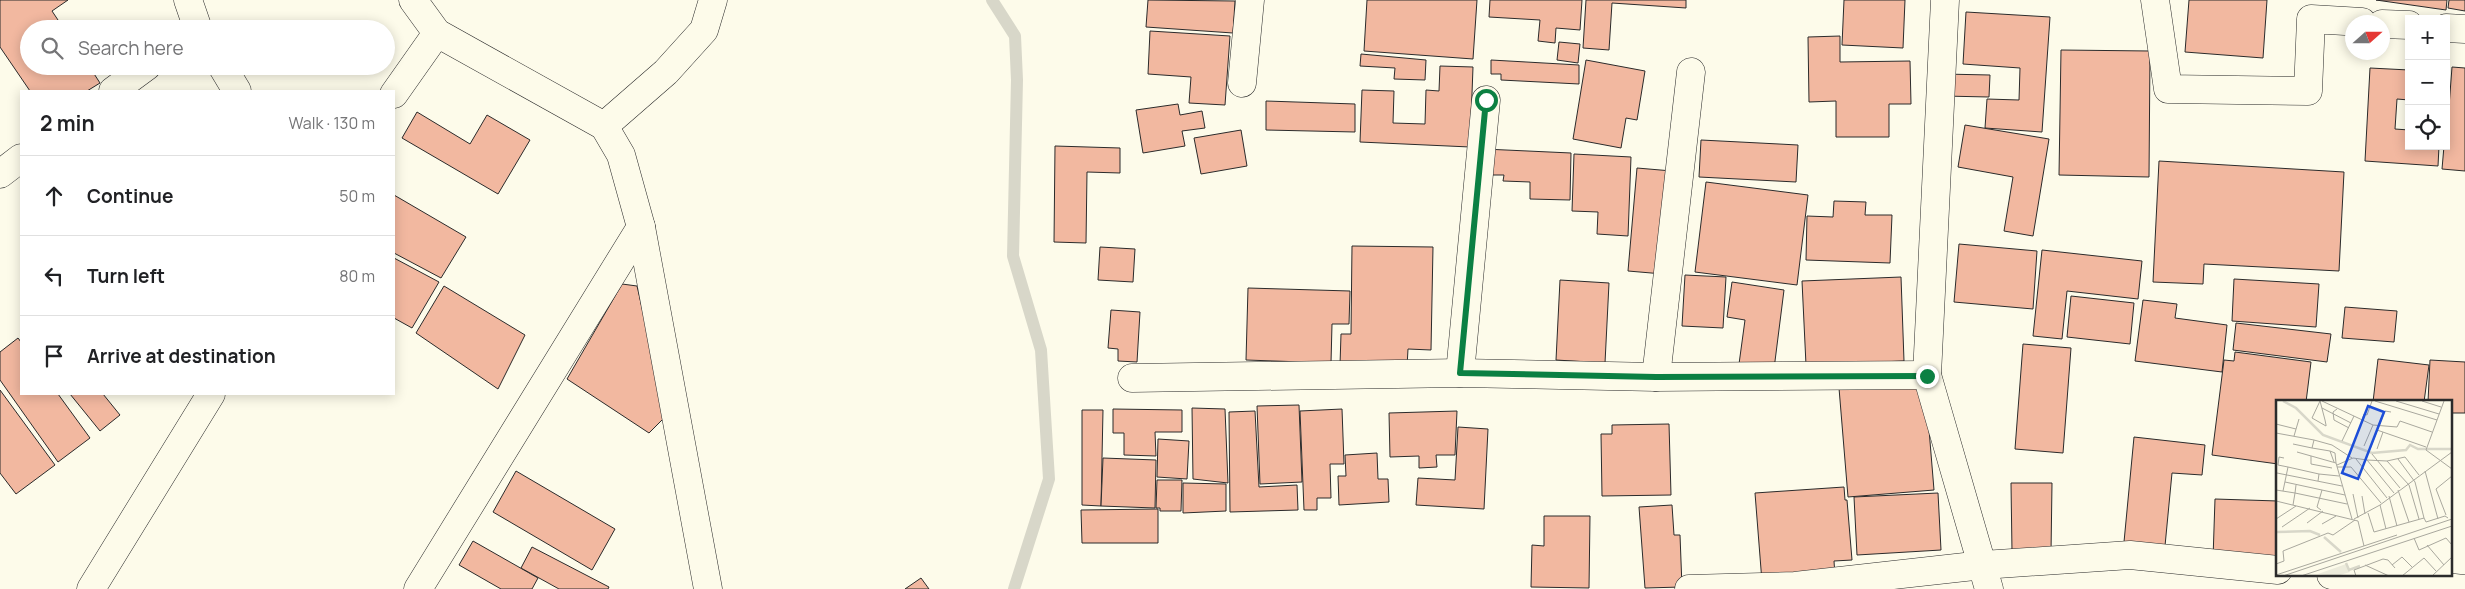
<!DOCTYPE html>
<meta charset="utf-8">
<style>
:root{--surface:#fff;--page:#f2f2f2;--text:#202124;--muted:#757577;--line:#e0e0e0}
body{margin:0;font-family:Manrope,sans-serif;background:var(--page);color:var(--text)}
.controls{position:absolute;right:15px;top:15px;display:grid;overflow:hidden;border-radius:0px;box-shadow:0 2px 12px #0003}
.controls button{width:45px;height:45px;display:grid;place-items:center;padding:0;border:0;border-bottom:1px solid var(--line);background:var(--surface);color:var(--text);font:25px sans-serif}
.compass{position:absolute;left:2345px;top:15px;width:45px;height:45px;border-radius:50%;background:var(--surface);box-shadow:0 2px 12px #0003;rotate:69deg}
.stop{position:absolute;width:15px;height:15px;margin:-11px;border:4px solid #0b8043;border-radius:50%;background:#fff}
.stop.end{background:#0b8043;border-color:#fff;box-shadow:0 1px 5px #0008}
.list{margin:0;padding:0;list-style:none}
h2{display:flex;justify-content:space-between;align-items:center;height:65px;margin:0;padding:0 20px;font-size:21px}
h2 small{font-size:16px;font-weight:400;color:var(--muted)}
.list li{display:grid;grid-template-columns:32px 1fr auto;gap:15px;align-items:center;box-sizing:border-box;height:80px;padding:0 20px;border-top:1px solid var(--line)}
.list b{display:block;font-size:19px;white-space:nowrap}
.list em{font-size:16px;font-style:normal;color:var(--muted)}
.icon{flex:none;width:28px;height:28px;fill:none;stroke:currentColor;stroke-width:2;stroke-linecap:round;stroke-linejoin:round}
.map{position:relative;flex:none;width:2465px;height:589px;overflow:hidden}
.search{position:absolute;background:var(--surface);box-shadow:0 2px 12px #0003;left:20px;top:20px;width:375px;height:55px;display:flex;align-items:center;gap:12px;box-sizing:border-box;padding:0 18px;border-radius:28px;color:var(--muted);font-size:19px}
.panel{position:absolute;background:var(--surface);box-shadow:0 2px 12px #0003;left:20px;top:90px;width:375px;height:305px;border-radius:0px}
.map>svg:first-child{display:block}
</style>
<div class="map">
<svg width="2465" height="589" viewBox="0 0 2465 589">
<rect width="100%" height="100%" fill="#fdfbea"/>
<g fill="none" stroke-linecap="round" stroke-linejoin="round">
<polyline stroke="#d8d7c9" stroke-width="12" points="992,0 1015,36 1017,80 1013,256 1041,350 1049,479 1014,589"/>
</g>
<g fill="#f2b8a0" stroke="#2b2b2b">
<polygon points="0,0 68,0 52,11 64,29 29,29 29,66 89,66 100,83 87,91 30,91 0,47"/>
<polygon points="1148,0 1235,1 1233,33 1146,27"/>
<polygon points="1367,0 1477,0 1473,59 1364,51"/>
<polygon points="1490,0 1582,0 1580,30 1556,28 1555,43 1538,41 1540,20 1489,17"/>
<polygon points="1586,0 1686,0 1686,8 1612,3 1609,50 1583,48"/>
<polygon points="1844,0 1905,0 1903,48 1842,45"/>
<polygon points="2189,0 2267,0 2263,58 2185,52"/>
<polygon points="2376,0 2447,0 2446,10"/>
<polygon points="2449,0 2465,0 2465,11 2448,8"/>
<polygon points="1966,12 2050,17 2042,132 1985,128 1987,99 2019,100 2020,68 1963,64"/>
<polygon points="1150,31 1230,36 1225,105 1189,103 1191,77 1148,74"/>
<polygon points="1840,36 1840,62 1910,61 1911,104 1889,104 1889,137 1836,137 1836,101 1809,102 1808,37"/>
<polygon points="1559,42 1580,44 1578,63 1557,60"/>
<polygon points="2061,50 2150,51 2149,177 2059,175"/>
<polygon points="1361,54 1426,60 1425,80 1394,79 1395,68 1360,66"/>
<polygon points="1491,60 1579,65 1579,84 1501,80 1501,74 1491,74"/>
<polygon points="1586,60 1645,71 1637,120 1626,118 1621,148 1573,139"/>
<polygon points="1440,66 1473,67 1470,147 1360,142 1362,90 1394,91 1393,123 1425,124 1426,90 1439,91"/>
<polygon points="2452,67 2465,68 2465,171 2442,169 2444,146 2446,146"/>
<polygon points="2370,68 2409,70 2409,100 2397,99 2395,129 2409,130 2409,146 2439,146 2438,166 2365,161"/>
<polygon points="1943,74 1990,75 1989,97 1943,96"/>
<polygon points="1266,101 1355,104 1355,132 1266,130"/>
<polygon points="1178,104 1180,115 1202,111 1205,128 1182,131 1185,146 1143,153 1136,110"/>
<polygon points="417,112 470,144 487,115 530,140 498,194 402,138"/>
<polygon points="1965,125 2049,139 2033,236 2004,231 2013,177 1958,167"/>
<polygon points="1241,130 1247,166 1201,174 1194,138"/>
<polygon points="1701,140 1798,145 1796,182 1699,177"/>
<polygon points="1055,146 1120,148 1120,173 1087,172 1086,243 1054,242"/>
<polygon points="1484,149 1571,153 1570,200 1530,199 1530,182 1503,181 1504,175 1483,175"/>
<polygon points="1574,154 1631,157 1628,236 1597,234 1598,212 1572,211"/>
<polygon points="2159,161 2344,172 2339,271 2204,264 2203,284 2153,282"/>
<polygon points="1637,168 1672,171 1663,274 1628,271"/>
<polygon points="1706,182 1808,195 1797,285 1695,272"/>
<polygon points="394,195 466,237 441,278 394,253"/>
<polygon points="1834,201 1866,202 1865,215 1892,215 1890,263 1806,260 1807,216 1833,217"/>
<polygon points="1959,244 2037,251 2033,309 1954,302"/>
<polygon points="1352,246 1433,247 1431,350 1408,349 1407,367 1340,365 1341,334 1351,334"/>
<polygon points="1100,247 1135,249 1133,282 1098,280"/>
<polygon points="2042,250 2142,261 2138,299 2067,291 2062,339 2033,336"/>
<polygon points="394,258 439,282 412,328 394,318"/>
<polygon points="1685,275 1726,277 1723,328 1682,326"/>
<polygon points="1901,277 1904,361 1806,365 1802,281"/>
<polygon points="2234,279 2319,284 2316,327 2232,321"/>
<polygon points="1560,280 1609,283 1605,363 1556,360"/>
<polygon points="1732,282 1784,290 1774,369 1739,364 1745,320 1727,317"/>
<polygon points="622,284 637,286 667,415 649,433 567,379"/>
<polygon points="444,286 525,335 498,389 416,333"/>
<polygon points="1248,288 1350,291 1349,324 1332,324 1331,363 1246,360"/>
<polygon points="2071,296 2134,303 2130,344 2067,337"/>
<polygon points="2143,300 2177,304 2175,318 2227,325 2222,372 2135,361"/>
<polygon points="2345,307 2397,311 2394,342 2342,338"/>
<polygon points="1111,310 1140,312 1137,362 1118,361 1118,349 1108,348"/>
<polygon points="2236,323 2331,334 2327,362 2233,350"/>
<polygon points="18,338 21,342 21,394 58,394 90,438 58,462 0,380 0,352"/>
<polygon points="2023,344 2071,348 2063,453 2015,449"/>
<polygon points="2235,352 2311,362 2306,402 2278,402 2278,464 2212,455 2224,360 2234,361"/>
<polygon points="2378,359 2429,365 2424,402 2373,402"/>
<polygon points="2430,360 2465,362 2465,413 2451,413 2451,402 2428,402"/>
<polygon points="1925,381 1934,490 1848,497 1839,388"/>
<polygon points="0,390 55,465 16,494 0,473"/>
<polygon points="70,394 103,394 120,415 100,431"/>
<polygon points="1299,405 1302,482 1260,484 1257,406"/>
<polygon points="1192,408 1225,409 1228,483 1193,479"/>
<polygon points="1113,409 1182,410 1182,432 1155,432 1156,456 1124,455 1124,433 1113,433"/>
<polygon points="1342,409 1344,464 1330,464 1331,498 1317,498 1317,510 1304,510 1300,411"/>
<polygon points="1082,410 1103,410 1101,506 1082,505"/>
<polygon points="1255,411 1259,487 1297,485 1298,510 1230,512 1229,412"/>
<polygon points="1457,411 1455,455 1436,455 1437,467 1419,468 1419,456 1390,457 1389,413"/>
<polygon points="1669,424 1671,495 1602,496 1601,434 1612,434 1612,425"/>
<polygon points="1458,427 1488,429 1484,509 1416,505 1418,478 1455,480"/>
<polygon points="2134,437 2205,445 2202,475 2172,473 2165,546 2124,542"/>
<polygon points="1158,439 1189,441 1187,479 1157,477"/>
<polygon points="1377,453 1378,479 1388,479 1389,502 1339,505 1338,476 1346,476 1345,455"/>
<polygon points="1103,458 1156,460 1155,508 1101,506"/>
<polygon points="516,471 615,529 592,570 493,512"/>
<polygon points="1157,480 1182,480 1181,511 1160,511 1160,508 1156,508"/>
<polygon points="1183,483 1226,484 1226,511 1183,513"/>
<polygon points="2011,483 2052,483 2051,553 2012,552"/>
<polygon points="1844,487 1845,500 1847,500 1852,560 1834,561 1835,576 1762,582 1755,493"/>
<polygon points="1938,493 1941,550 1857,555 1854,497"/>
<polygon points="2215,499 2278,501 2278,561 2213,559"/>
<polygon points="1672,505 1674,535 1680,535 1682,587 1645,588 1639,507"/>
<polygon points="1158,509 1158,543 1082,543 1081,510"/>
<polygon points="1544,516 1590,516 1589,588 1531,587 1532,545 1544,546"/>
<polygon points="473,541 538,578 532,589 501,589 459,565"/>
<polygon points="532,547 609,587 608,589 559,589 521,568"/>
<polygon points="921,578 929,589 905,589"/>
</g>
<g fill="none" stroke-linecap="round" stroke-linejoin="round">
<defs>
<g id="minor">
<polyline points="188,0 198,29"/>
<polyline points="413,0 437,33 604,126 621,155 641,227 708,589"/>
<polyline points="1945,0 1927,375 1989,589"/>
<polyline points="2155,0 2168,89 2308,91 2311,19 2362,22"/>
<polyline points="2382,24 2409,25"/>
<polyline points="2446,28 2465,29"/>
<polyline points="222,66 237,91"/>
<polyline points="1242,83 1250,0"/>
<polyline points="113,91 147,66"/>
<polyline points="394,94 437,33"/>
<polyline points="604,126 666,72 704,30 713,0"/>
<polyline points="0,174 21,158"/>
<polyline points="1460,373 1486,100"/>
<polyline points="1656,377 1691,72"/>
<polyline points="1132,378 1460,373 1656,377 1927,375"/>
<polyline points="2331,575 2465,589"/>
<polyline points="91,589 211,394"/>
<polyline points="418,589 641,227"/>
<polyline points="1689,589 1795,586 1983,565 2130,555 2278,570"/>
</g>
</defs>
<use href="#minor" stroke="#2b2b2b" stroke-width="29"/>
<use href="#minor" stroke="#fdfbea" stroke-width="28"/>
</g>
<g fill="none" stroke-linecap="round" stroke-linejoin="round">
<polyline stroke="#0b8043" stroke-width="6" points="1486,100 1460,373 1656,377 1927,376"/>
</g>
<g transform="translate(2276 400)">
<rect width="176" height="176" fill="#fdfbea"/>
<path d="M70,164L74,172L61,176L42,174Z" fill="#ecebdb"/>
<path fill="none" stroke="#d8d7c9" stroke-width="2.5" d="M7,1L20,8L47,35L96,53L130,50L134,45L142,49H176M0,132L34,131L44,135M48,137L65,152M70,163L73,170L84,166"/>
<path fill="none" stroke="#a9a89e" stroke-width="1" d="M44,1L49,20L50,25V26L36,18L44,1M46,1L97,25L121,27L124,21L156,32M99,1L161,20M120,1L163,14M146,1L165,7M168,1L150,50L176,69M46,8L75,23M61,9L57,12L58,20L73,28M86,20L88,14L91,15L96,1M0,24L20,29M101,30L150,47M0,33L38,40L36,48L17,44M18,36L23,19M38,40L56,45L76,58M66,41L78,16M88,46L97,25M36,48L54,51L58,62M94,49L109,11L115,12M101,49L107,32M54,51L59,53L60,63M21,52L60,63L76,119M96,54L124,88M35,56V64L56,68M8,58L3,57L2,65L12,67M80,59L111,98M122,59L139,82L148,118M91,60L111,61L129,57L143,75M111,61L133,85L143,119M61,65L77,58L91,60L118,93M61,67H75L105,103M149,71L162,119M1,73L66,86M42,81L43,74L63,76M9,82L69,95M20,85L19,93L71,104M160,89L170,115M160,89L176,76M0,90L19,93L17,105M122,90L133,122M7,91L12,67L43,74M77,94L82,118M86,96L89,114M113,96L121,126M0,101L82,121L88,146M104,105L110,129M45,110L41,107L46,90M92,113L98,132L148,118L150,122L169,116L172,118M0,119L20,106M78,119L104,105L176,52M31,123L47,111M46,124L60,116M6,127L34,108M138,138L143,150L170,138L176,145M151,145L168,165M0,164L8,161L7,151L52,133L57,135L79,120M89,165L113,176M116,165L126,157L136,167M0,175L121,135M7,176L176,119M25,176L176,126M80,176L78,170L107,159L112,160L119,168M126,176L148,158L160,171M156,176L176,157"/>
<path fill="#1d4ed8" fill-opacity="0.15" stroke="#1d4ed8" stroke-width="2.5" d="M92,6L108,12L82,79L66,73Z"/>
<rect width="176" height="176" fill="none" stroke="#2b2b2b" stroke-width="2.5"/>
</g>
</svg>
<div class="controls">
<button>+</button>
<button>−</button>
<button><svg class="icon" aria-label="locate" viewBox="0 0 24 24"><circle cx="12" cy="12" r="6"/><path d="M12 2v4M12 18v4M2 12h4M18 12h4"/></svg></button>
</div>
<svg class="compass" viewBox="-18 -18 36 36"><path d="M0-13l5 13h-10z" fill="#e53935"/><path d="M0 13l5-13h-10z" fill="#757577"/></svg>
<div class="stop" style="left:1486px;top:100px"></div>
<div class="stop end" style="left:1927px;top:376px"></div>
<div class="search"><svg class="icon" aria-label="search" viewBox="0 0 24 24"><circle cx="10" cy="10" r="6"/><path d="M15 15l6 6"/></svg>Search here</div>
<section class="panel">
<h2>2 min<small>Walk · 130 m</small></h2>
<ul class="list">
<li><svg class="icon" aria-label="ahead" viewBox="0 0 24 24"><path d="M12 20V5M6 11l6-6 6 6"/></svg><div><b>Continue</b></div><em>50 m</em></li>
<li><svg class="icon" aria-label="left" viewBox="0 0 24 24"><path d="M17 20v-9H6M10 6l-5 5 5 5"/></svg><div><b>Turn left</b></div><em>80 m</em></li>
<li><svg class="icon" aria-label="arrive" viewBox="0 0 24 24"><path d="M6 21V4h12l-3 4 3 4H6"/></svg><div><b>Arrive at destination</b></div></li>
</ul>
</section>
</div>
